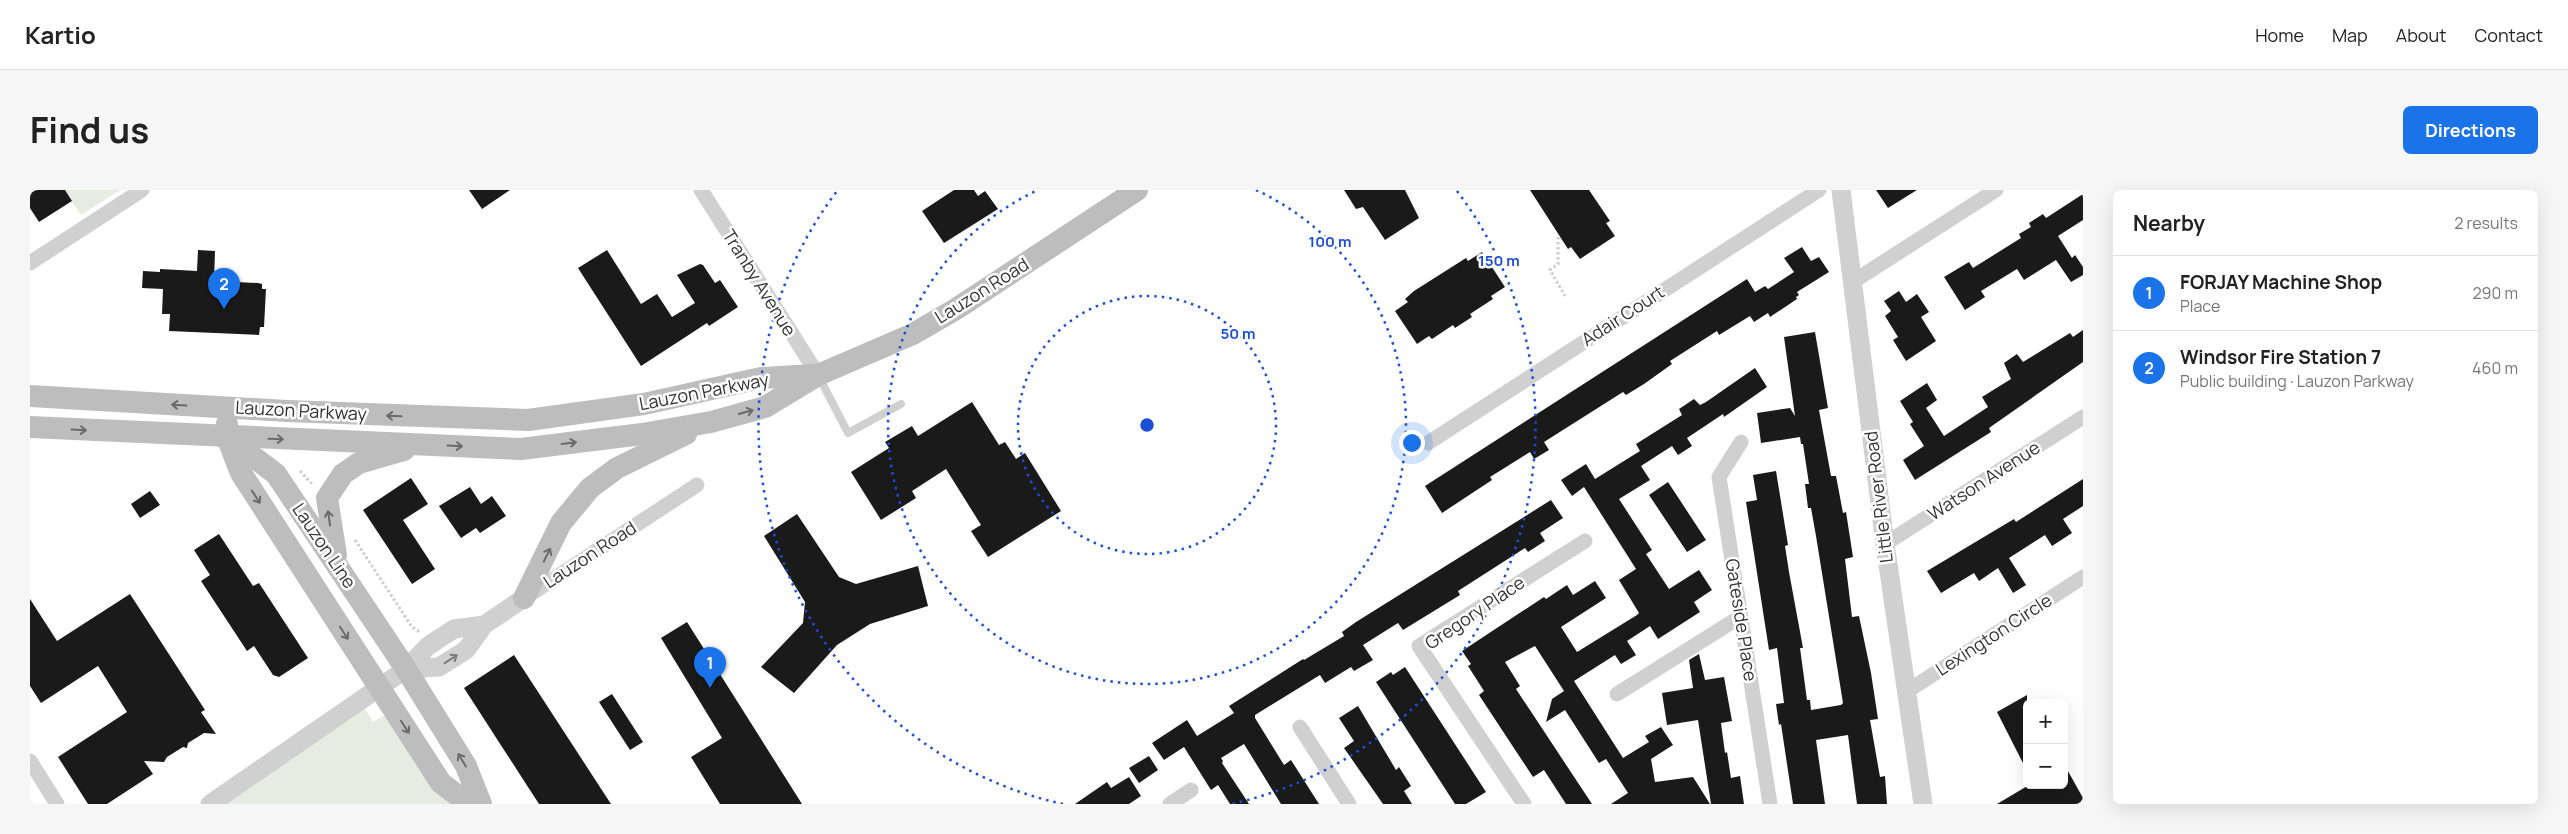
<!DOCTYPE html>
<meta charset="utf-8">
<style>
:root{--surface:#fff;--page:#f6f6f6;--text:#222;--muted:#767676;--line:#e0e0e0;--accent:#1a73e8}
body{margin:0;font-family:Manrope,sans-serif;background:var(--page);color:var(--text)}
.controls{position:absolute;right:15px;bottom:15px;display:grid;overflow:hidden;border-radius:8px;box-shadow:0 5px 20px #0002}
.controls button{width:45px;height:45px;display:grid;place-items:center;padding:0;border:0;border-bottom:1px solid var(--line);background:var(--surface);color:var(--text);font:25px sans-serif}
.you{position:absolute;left:1381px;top:252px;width:18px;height:18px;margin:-12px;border:4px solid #fff;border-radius:50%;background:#1a73e8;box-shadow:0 0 0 8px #1a73e833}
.badge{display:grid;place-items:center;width:32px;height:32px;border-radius:50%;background:var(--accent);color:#fff;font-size:16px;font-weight:700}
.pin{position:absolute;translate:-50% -41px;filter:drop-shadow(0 1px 2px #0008)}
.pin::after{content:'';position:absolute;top:26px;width:18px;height:15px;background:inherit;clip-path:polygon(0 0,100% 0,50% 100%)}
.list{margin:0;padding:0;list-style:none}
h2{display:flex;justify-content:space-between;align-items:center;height:65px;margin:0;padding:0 20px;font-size:21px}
h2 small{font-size:16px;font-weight:400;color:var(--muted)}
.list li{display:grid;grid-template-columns:32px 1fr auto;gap:15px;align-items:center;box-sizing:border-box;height:75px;padding:0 20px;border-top:1px solid var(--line)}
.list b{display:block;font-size:19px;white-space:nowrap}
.list p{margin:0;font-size:16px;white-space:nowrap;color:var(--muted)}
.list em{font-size:16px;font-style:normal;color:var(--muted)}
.map{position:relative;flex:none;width:2053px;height:614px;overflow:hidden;border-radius:8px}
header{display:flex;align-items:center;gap:30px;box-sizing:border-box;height:70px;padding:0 25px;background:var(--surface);border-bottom:1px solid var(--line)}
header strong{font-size:24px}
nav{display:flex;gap:28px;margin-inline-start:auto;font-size:18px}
.intro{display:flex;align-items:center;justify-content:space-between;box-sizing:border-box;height:120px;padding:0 30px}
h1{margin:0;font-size:35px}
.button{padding:12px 22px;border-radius:8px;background:var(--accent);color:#fff;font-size:18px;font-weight:700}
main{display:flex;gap:30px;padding:0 30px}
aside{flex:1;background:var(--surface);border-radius:8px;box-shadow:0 5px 20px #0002}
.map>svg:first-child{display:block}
</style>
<header>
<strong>Kartio</strong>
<nav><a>Home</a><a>Map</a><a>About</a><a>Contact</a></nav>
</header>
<div class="intro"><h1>Find us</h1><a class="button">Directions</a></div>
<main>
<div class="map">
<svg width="2053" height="614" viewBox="0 0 2053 614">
<rect width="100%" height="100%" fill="#fff"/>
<g fill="#e6ecdf">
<polygon points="34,0 90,0 51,25"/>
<polygon points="330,510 343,532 364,519 439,614 179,614"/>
</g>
<g fill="#1a1a1a">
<polygon points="0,0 35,0 42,11 9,32 0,18"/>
<polygon points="439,0 480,0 452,19"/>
<polygon points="924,0 944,0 948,6 955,1 968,19 914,53 892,21"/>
<polygon points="1314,0 1375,0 1389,28 1355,50 1333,17 1326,19"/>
<polygon points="1500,0 1559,0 1580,31 1576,33 1585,46 1550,69 1541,57 1538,59"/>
<polygon points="1846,0 1887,0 1858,18"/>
<polygon points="2053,4 2053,30 2028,46 2042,68 2045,65 2053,77 2053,85 2041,92 2026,70 1994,90 1987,79 1951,101 1955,107 1935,120 1914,87 1939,72 1943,78 1991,48 1989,44 2001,37 1999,33 2013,24 2016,28"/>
<polygon points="1772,57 1781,71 1789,67 1799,82 1767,102 1769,105 1766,107 1767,109 1740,127 1738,123 1724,132 1720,126 1689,145 1687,141 1640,171 1642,174 1614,194 1596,205 1593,202 1514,252 1519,260 1504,269 1500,262 1460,287 1462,290 1412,323 1395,296 1717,89 1725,102 1735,96 1738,99 1764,82 1754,68"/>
<polygon points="168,60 185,61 184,91 228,93 232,94 232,99 236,99 234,137 230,137 229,145 139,141 140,124 132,124 133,99 112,98 113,81 130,82 130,79 167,81"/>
<polygon points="577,60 611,114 627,104 642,127 665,113 647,85 670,74 673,75 685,93 690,90 708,117 679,136 677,133 611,176 548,78"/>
<polygon points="1452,62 1475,97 1461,106 1463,109 1440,124 1442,127 1425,138 1423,135 1402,149 1399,146 1387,154 1365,121 1378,112 1375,109 1384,101 1436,68 1438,71"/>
<polygon points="1869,101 1876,112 1887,104 1899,122 1891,127 1906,151 1876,171 1863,150 1868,147 1855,126 1861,121 1854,111"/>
<polygon points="2053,140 2053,172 1959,238 1961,242 1885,290 1873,270 1894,256 1880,234 1883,232 1870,211 1897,193 1907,210 1896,218 1914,246 1958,217 1952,207 1981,189 1974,173 1987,164 1993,172 2040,143 2043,147"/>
<polygon points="1785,142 1798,218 1789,220 1801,286 1806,286 1813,323 1816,322 1823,367 1815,369 1822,427 1829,426 1841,483 1848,529 1840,530 1850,587 1855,586 1857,614 1827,614 1818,545 1786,550 1795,614 1763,614 1751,534 1749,535 1746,514 1754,513 1747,458 1739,460 1716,312 1727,310 1723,285 1746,281 1758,355 1755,356 1759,382 1773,458 1770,458 1777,510 1780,510 1781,520 1811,515 1813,513 1786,346 1781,318 1778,318 1775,294 1779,294 1773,254 1771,254 1770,247 1731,253 1727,223 1760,218 1765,226 1754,147"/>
<polygon points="1725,178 1737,197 1694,227 1693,224 1657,248 1662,256 1648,265 1642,256 1611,276 1620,290 1589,309 1622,360 1616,364 1639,399 1669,380 1682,400 1664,412 1670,422 1628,449 1620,436 1597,451 1606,465 1591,474 1585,465 1544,491 1593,568 1619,552 1615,546 1631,537 1643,555 1621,569 1625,592 1663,587 1680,614 1581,614 1598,603 1576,569 1569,573 1535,520 1516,532 1522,509 1534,501 1505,456 1475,472 1490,496 1486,499 1562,614 1536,614 1514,580 1503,587 1449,505 1454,501 1438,476 1441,474 1432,461 1514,407 1516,409 1537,395 1543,405 1565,391 1576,408 1531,437 1547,462 1607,425 1609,423 1589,390 1606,379 1554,297 1542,306 1531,290 1556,274 1565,289 1610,261 1606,254 1652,225 1649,219 1664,209 1670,215 1676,212"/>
<polygon points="942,212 969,255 975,252 986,269 995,263 1031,321 958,367 941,341 951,335 916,279 882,301 886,308 851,330 821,282 859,258 855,252 882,236 888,246"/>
<polygon points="381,288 398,314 373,330 405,379 382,394 333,320"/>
<polygon points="2053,289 2053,316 2033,329 2042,343 2022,356 2015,345 1979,368 1996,395 1983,403 1968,378 1949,391 1944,383 1911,403 1897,381 1984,329 1986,332"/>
<polygon points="1638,292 1676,350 1657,362 1619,305"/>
<polygon points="440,297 451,314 462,306 476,326 450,343 446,338 431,348 409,316"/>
<polygon points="120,301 130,315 110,328 101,314"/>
<polygon points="1521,310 1533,328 1510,343 1515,351 1498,362 1495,358 1428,401 1430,405 1373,440 1368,433 1333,455 1343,470 1324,481 1321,477 1295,493 1290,485 1225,525 1225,528 1254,575 1261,570 1289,614 1251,614 1214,554 1191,568 1193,571 1192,573 1219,614 1200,614 1188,595 1181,600 1154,557 1134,570 1122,553 1157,530 1167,546 1204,523 1199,516 1273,469 1274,470 1314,446 1312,442 1326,432"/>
<polygon points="767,324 809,387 826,394 888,376 898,416 840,434 807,455 764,503 731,477 773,433 775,412 734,346"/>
<polygon points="189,344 223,396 229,393 278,468 249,487 243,485 224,456 217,461 171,391 180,385 164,360"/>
<polygon points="100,404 175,520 171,522 186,544 174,543 158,553 157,558 153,557 137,567 134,572 114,571 123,584 77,614 58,614 28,567 97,522 68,476 11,513 0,496 0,409 27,451"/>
<polygon points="657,432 772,614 690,614 661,567 692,548 631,448"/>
<polygon points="1669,464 1675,490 1694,487 1702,531 1691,533 1695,563 1697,562 1701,588 1710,586 1714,614 1681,614 1668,530 1637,535 1632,503 1663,498 1659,470"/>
<polygon points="484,465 581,614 509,614 434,498"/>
<polygon points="1375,477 1456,602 1436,614 1425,614 1346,492 1361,482 1363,485"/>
<polygon points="582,504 613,552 600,560 569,512"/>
<polygon points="1997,505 1997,581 1967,522"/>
<polygon points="1328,516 1366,580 1369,577 1381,596 1374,601 1382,614 1353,614 1314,558 1324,551 1309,528"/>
<polygon points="1119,566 1128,580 1109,593 1099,578"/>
<polygon points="2034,574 2053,608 2053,614 1967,614 1999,595 2034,595"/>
<polygon points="1099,587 1111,606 1099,614 1045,614 1077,592 1081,598"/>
</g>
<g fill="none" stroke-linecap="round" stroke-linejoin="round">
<g stroke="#cdcdcd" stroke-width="3" stroke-dasharray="2.5 2.5" stroke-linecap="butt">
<polyline points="1528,47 1528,74 1520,80 1535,106"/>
<polyline points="270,281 283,295"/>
<polyline points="325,350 382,437 390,442"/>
</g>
<polyline stroke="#d0d0d0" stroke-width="8" points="789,187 818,243 871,214"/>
<g stroke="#d0d0d0" stroke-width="15">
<polyline points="671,0 788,185"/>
<polyline points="0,73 112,0"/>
<polyline points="1824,91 1966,0"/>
<polyline points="1711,252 1689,287 1740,614"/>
<polyline points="1398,253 1789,0"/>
<polyline points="1855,354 2053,227"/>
<polyline points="496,407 667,295"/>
<polyline points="1876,502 2053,387"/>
<polyline points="1587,504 1710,427"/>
<polyline points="1270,537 1319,614"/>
<polyline points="0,571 27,614"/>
<polyline points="1140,614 1161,600"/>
<polyline points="1494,614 1389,456 1555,351"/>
</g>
<g stroke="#d0d0d0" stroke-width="19">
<polyline points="1811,0 1855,354 1893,614"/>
<polyline points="376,479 409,477 436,460 454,435 494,408"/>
<polyline points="180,614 376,479 398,456 424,439 454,435"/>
</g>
<g stroke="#bdbdbd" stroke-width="22">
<polyline points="0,206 257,221 498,230 614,214 731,188 784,185"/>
<polyline points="197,234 197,247 211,283 411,593 439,614"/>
<polyline points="0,237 491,259 612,244 681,232 735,217 788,185 883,144 926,119 1107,0"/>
<polyline points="197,247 246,284 376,479 436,576 451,614"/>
<polyline points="306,365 297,308 313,284 329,273 374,260"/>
<polyline points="494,408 531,333 560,298 587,278 656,244"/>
</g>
</g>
<defs><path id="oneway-shaft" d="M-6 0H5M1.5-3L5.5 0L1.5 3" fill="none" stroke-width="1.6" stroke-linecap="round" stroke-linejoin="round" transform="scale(1.25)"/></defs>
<g stroke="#6a6a6a">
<use href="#oneway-shaft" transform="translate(149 215) rotate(-177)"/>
<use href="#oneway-shaft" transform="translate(716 222) rotate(-16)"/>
<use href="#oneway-shaft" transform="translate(364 226) rotate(-178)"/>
<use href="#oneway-shaft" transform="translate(49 240) rotate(3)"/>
<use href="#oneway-shaft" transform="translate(246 249) rotate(2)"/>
<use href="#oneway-shaft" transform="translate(539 253) rotate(-7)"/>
<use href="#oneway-shaft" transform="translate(425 256) rotate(3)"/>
<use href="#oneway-shaft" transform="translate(226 307) rotate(57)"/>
<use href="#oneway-shaft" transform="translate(299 328) rotate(-98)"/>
<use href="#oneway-shaft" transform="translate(517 365) rotate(-64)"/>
<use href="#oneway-shaft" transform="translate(314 443) rotate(57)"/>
<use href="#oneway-shaft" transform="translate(375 537) rotate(57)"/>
<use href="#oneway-shaft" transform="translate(432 570) rotate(-121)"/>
</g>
<use stroke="#7a7a7a" href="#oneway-shaft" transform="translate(421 469) rotate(-33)"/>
<g fill="none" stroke="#1d4ed8" stroke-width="2.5" stroke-dasharray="2.5 5">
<circle cx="1117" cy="235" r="129"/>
<path d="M1226 0A259 259 0 1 1 1008 0"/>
<path d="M1033 614A388 388 0 0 1 807 1M1427 1A388 388 0 0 1 1201 614"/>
</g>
<g text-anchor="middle" stroke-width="5" stroke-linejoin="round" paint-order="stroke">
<g font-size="18" fill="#333" stroke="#fff">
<text transform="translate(729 93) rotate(58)" y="6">Tranby Avenue</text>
<text transform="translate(952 101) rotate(-32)" y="6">Lauzon Road</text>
<text transform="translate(1593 126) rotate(-33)" y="6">Adair Court</text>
<text transform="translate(674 202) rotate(-11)" y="6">Lauzon Parkway</text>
<text transform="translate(271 221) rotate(3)" y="6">Lauzon Parkway</text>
<text transform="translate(1954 291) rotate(-33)" y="6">Watson Avenue</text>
<text transform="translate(1849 307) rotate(-97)" y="6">Little River Road</text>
<text transform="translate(294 356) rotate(56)" y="6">Lauzon Line</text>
<text transform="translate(560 365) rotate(-33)" y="6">Lauzon Road</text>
<text transform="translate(1445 423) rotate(-34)" y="6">Gregory Place</text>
<text transform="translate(1711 430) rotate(81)" y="6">Gateside Place</text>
<text transform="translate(1964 445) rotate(-33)" y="6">Lexington Circle</text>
</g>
</g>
<circle cx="1117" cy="235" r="8" fill="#1d4ed8" stroke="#fff" stroke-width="2.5"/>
<g font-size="15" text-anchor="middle" font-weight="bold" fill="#1d4ed8" stroke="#fff" stroke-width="5" stroke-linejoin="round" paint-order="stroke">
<text x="1300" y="57">100 m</text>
<text x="1469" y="76">150 m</text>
<text x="1208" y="149">50 m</text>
</g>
</svg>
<div class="controls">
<button>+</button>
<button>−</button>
</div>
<div class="you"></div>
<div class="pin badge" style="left:680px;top:498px">1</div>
<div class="pin badge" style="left:194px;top:119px">2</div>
</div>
<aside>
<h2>Nearby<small>2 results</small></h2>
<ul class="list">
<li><span class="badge">1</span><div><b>FORJAY Machine Shop</b><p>Place</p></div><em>290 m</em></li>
<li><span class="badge">2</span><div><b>Windsor Fire Station 7</b><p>Public building · Lauzon Parkway</p></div><em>460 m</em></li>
</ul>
</aside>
</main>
